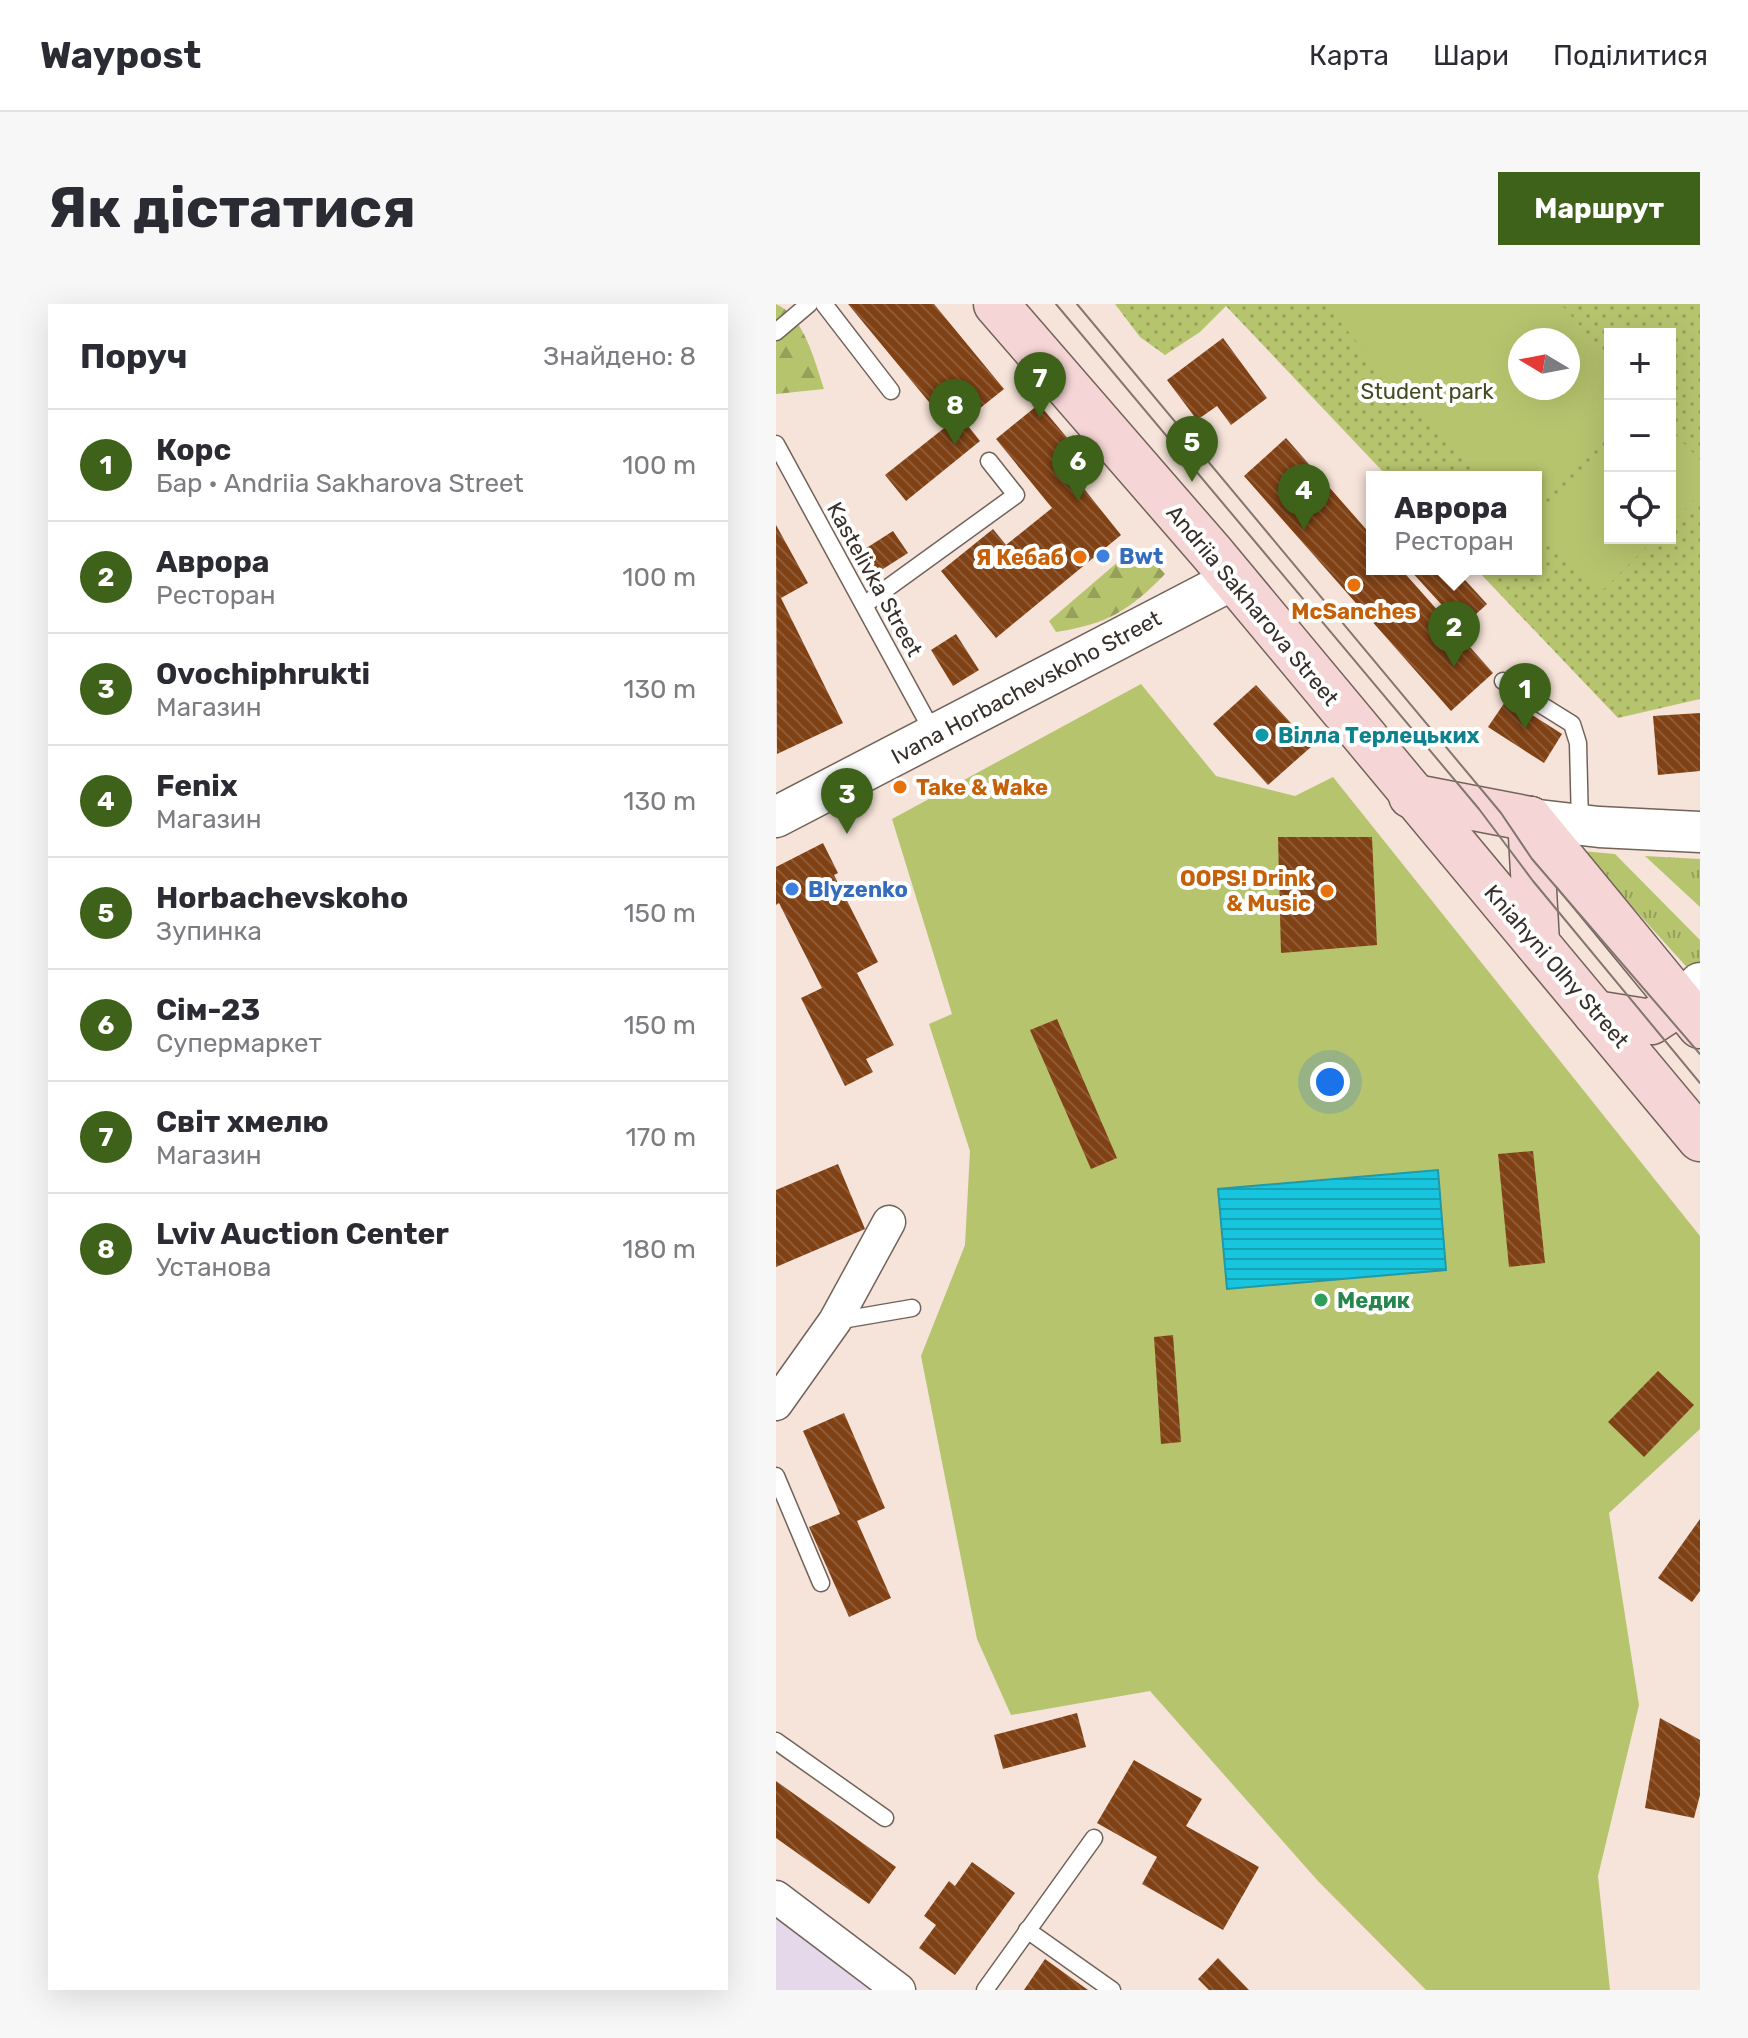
<!DOCTYPE html>
<html lang="uk">
<meta charset="utf-8">
<style>
:root{--surface:#fff;--page:#f7f7f7;--text:#2b2b33;--muted:#7c7c81;--line:#e1e1e2;--accent:#3e6219}
body{margin:0;font-family:Rubik,sans-serif;background:var(--page);color:var(--text)}
.controls{position:absolute;right:24px;top:24px;display:grid;overflow:hidden;border-radius:0px;box-shadow:0 8px 32px #0002}
.controls button{width:72px;height:72px;display:grid;place-items:center;padding:0;border:0;border-bottom:2px solid var(--line);background:var(--surface);color:var(--text);font:40px sans-serif}
.compass{position:absolute;left:732px;top:24px;width:72px;height:72px;border-radius:50%;background:var(--surface);box-shadow:0 8px 32px #0002;rotate:280deg}
.you{position:absolute;left:554px;top:778px;width:28px;height:28px;margin:-20px;border:6px solid #fff;border-radius:50%;background:#1a73e8;box-shadow:0 0 0 12px #1a73e833}
.badge{display:grid;place-items:center;width:52px;height:52px;border-radius:50%;background:var(--accent);color:#fff;font-size:26px;font-weight:700}
.pin{position:absolute;translate:-50% -66px;filter:drop-shadow(0 2px 4px #0008)}
.pin::after{content:'';position:absolute;top:42px;width:28px;height:24px;background:inherit;clip-path:polygon(0 0,100% 0,50% 100%)}
.popup{position:absolute;left:590px;top:167px;width:176px;height:104px;box-sizing:border-box;display:grid;place-content:center;border-radius:0px;background:var(--surface);filter:drop-shadow(0 2px 6px #0005);font-size:26px;white-space:nowrap;color:var(--muted)}
.popup b{font-size:30px;color:var(--text)}
.popup::after{content:'';position:absolute;left:50%;top:100%;margin-left:-16px;border:16px solid transparent;border-top-color:var(--surface)}
.list{margin:0;padding:0;list-style:none}
h2{display:flex;justify-content:space-between;align-items:center;height:104px;margin:0;padding:0 32px;font-size:34px}
h2 small{font-size:26px;font-weight:400;color:var(--muted)}
.list li{display:grid;grid-template-columns:52px 1fr auto;gap:24px;align-items:center;box-sizing:border-box;height:112px;padding:0 32px;border-top:2px solid var(--line)}
.list b{display:block;font-size:30px;white-space:nowrap}
.list p{margin:0;font-size:26px;white-space:nowrap;color:var(--muted)}
.list em{font-size:26px;font-style:normal;color:var(--muted)}
.icon{flex:none;width:44px;height:44px;fill:none;stroke:currentColor;stroke-width:2;stroke-linecap:round;stroke-linejoin:round}
.map{position:relative;flex:none;width:924px;height:1686px;overflow:hidden;border-radius:0px}
header{display:flex;align-items:center;gap:48px;box-sizing:border-box;height:112px;padding:0 40px;background:var(--surface);border-bottom:2px solid var(--line)}
header strong{font-size:38px}
nav{display:flex;gap:44px;margin-inline-start:auto;font-size:28px}
.intro{display:flex;align-items:center;justify-content:space-between;box-sizing:border-box;height:192px;padding:0 48px}
h1{margin:0;font-size:56px}
.button{padding:20px 36px;border-radius:0px;background:var(--accent);color:#fff;font-size:28px;font-weight:700}
main{display:flex;gap:48px;padding:0 48px}
aside{flex:1;background:var(--surface);border-radius:0px;box-shadow:0 8px 32px #0002}
.map>svg:first-child{display:block}
</style>
<header>
<strong>Waypost</strong>
<nav><a>Карта</a><a>Шари</a><a>Поділитися</a></nav>
</header>
<div class="intro"><h1>Як дістатися</h1><a class="button">Маршрут</a></div>
<main>
<aside>
<h2>Поруч<small>Знайдено: 8</small></h2>
<ul class="list">
<li><span class="badge">1</span><div><b>Корс</b><p>Бар · Andriia Sakharova Street</p></div><em>100 m</em></li>
<li><span class="badge">2</span><div><b>Аврора</b><p>Ресторан</p></div><em>100 m</em></li>
<li><span class="badge">3</span><div><b>Ovochiphrukti</b><p>Магазин</p></div><em>130 m</em></li>
<li><span class="badge">4</span><div><b>Fenix</b><p>Магазин</p></div><em>130 m</em></li>
<li><span class="badge">5</span><div><b>Horbachevskoho</b><p>Зупинка</p></div><em>150 m</em></li>
<li><span class="badge">6</span><div><b>Сім-23</b><p>Супермаркет</p></div><em>150 m</em></li>
<li><span class="badge">7</span><div><b>Світ хмелю</b><p>Магазин</p></div><em>170 m</em></li>
<li><span class="badge">8</span><div><b>Lviv Auction Center</b><p>Установа</p></div><em>180 m</em></li>
</ul>
</aside>
<div class="map">
<svg width="924" height="1686" viewBox="0 0 924 1686">
<defs>
<pattern id="grass-tufts" width="24" height="20" patternUnits="userSpaceOnUse" patternTransform="scale(2)"><rect width="24" height="20" fill="#b7c46e"/><path d="M3 7l-1-3M5 7V3M7 7l1-3M15 17l-1-3M17 17v-4M19 17l1-3" fill="none" stroke="#96a05b"/></pattern>
<pattern id="forest-firs" width="22" height="20" patternUnits="userSpaceOnUse" patternTransform="scale(2)"><rect width="22" height="20" fill="#b7c46e"/><path d="M5 1l3.5 6h-7zM16 11l3.5 6h-7z" fill="#96a05b"/></pattern>
<pattern id="park-dots" width="8" height="8" patternUnits="userSpaceOnUse" patternTransform="scale(2)"><rect width="8" height="8" fill="#b7c46e"/><path d="M2 2h.1M6 6h.1" fill="none" stroke="#96a05b" stroke-width="1.8" stroke-linecap="round"/></pattern>
<pattern id="water-rules" width="6" height="5" patternUnits="userSpaceOnUse" patternTransform="scale(2)"><rect width="6" height="5" fill="#17c6de"/><path d="M0 2.5h6" fill="none" stroke="#16a1b4"/></pattern>
<pattern id="building-back-hatch" width="6" height="6" patternUnits="userSpaceOnUse" patternTransform="scale(2)"><rect width="6" height="6" fill="#804115"/><path d="M-1 5l2 2M0 0l6 6M5-1l2 2" fill="none" stroke="#8d5b37"/></pattern>
</defs>
<rect width="100%" height="100%" fill="#f6e3d9"/>
<polygon fill="#e6d8eb" points="0,1612 104,1686 0,1686"/>
<g fill="url(#grass-tufts)">
<polygon points="806,547 839,550 924,636 924,661 916,669"/>
<polygon points="869,552 924,555 924,603"/>
</g>
<g fill="url(#forest-firs)">
<path d="M0,0C28,12 39,58 48,85L0,90Z"/>
<path d="M368,247L389,270C353,307 331,320 280,328L273,317L343,257Z"/>
</g>
<path fill="url(#park-dots)" fill-rule="evenodd" d="M339,0H924V395L842,414L700,265H760V173H612L450,2L424,28L389,51L364,33ZM834,30H894V234H834ZM744,36H792V84H744Z"/>
<g fill="#b7c46e" fill-rule="evenodd">
<path d="M549,0H785L807,25L802,31L834,63V129L760,201V173H714L590,49ZM744,36H792V84H744Z"/>
<polygon points="894,125 924,156 924,190 894,220"/>
<polygon points="834,147 834,234 880,234 826,287 760,220"/>
<polygon points="365,380 440,472 519,492 557,473 924,932 924,1125 833,1209 863,1401 822,1572 834,1686 650,1686 542,1577 374,1387 235,1411 201,1335 145,1052 189,941 194,847 153,720 176,710 116,515"/>
</g>
<polygon fill="url(#water-rules)" stroke="#2099a8" stroke-width="2" points="662,866 670,966 451,985 442,885"/>
<g fill="url(#building-back-hatch)">
<polygon points="72,0 158,0 228,85 188,117 204,137 130,197 109,171 172,121"/>
<polygon points="447,34 491,94 455,121 441,102 421,116 391,76"/>
<polygon points="263,100 312,159 297,171 345,231 220,334 165,267 217,225 230,241 276,204 220,135"/>
<polygon points="510,134 596,232 596,265 625,265 717,369 675,407 468,172"/>
<polygon points="0,221 32,279 5,294 67,419 1,450"/>
<polygon points="117,227 132,249 96,272 81,250"/>
<polygon points="633,265 679,265 711,300 686,323"/>
<polygon points="180,330 203,366 177,382 155,346"/>
<polygon points="480,381 536,442 492,481 437,420"/>
<polygon points="731,395 786,430 768,459 712,423"/>
<polygon points="924,409 924,467 882,471 877,412"/>
<polygon points="502,533 596,533 601,641 505,649"/>
<polygon points="47,539 62,569 58,571 102,658 81,669 118,741 90,755 97,768 69,782 25,694 46,684 3,599 0,601 0,563"/>
<polygon points="281,715 341,854 315,865 254,726"/>
<polygon points="757,847 769,959 733,963 722,850"/>
<polygon points="62,860 89,925 0,963 0,886"/>
<polygon points="397,1031 405,1138 385,1140 378,1033"/>
<polygon points="882,1067 918,1101 868,1153 832,1118"/>
<polygon points="68,1109 109,1204 81,1217 115,1294 73,1313 33,1223 64,1210 27,1127"/>
<polygon points="924,1215 924,1287 916,1298 882,1274"/>
<polygon points="301,1409 310,1443 227,1465 218,1431"/>
<polygon points="884,1414 924,1436 924,1491 918,1514 869,1504"/>
<polygon points="358,1456 426,1495 410,1522 483,1563 447,1626 366,1580 381,1553 321,1519"/>
<polygon points="0,1477 120,1563 93,1600 0,1534"/>
<polygon points="196,1558 239,1589 179,1671 143,1644 160,1621 148,1612 173,1577 179,1582"/>
<polygon points="442,1654 473,1686 433,1686 422,1675"/>
<polygon points="269,1655 312,1686 248,1686"/>
</g>
<g fill="none" stroke-linecap="round" stroke-linejoin="round">
<defs>
<g id="service">
<polyline points="48,0 115,87"/>
<polyline points="0,28 33,0"/>
<polyline points="0,140 158,430"/>
<polyline points="88,301 240,191 213,157"/>
<polyline points="727,377 796,420 802,439 804,520"/>
<polyline points="60,1017 136,1004"/>
<polyline points="0,1172 45,1279"/>
<polyline points="0,1437 109,1514"/>
<polyline points="251,1626 336,1686"/>
<polyline points="209,1686 318,1534"/>
</g>
<g id="minor">
<polyline points="0,1100 59,1017 113,918"/>
<polyline points="0,1593 123,1686"/>
</g>
<g id="tertiary">
<polyline points="0,513 458,275"/>
<polyline points="754,515 823,523 924,528"/>
<polyline points="904,699 924,679"/>
</g>
<g id="secondary">
<polyline points="220,0 436,249 924,835"/>
<polyline points="635,492 754,515"/>
<polyline points="754,515 924,722"/>
<polyline points="754,515 761,639"/>
<polyline points="819,709 875,718 904,699"/>
</g>
</defs>
<use href="#service" stroke="#72635a" stroke-width="19"/>
<use href="#minor" stroke="#72635a" stroke-width="35"/>
<use href="#tertiary" stroke="#72635a" stroke-width="43"/>
<use href="#secondary" stroke="#72635a" stroke-width="47"/>
<use href="#service" stroke="#fff" stroke-width="16"/>
<use href="#minor" stroke="#fff" stroke-width="32"/>
<use href="#tertiary" stroke="#fff" stroke-width="40"/>
<use href="#secondary" stroke="#f6d5d6" stroke-width="44"/>
<g stroke="#827670" stroke-width="2">
<polyline points="280,0 703,505 757,577 924,779"/>
<polyline points="301,0 725,509 756,555 924,750"/>
</g>
</g>
<g fill="#3f7fe0" stroke="#fff" stroke-width="3">
<circle cx="327" cy="252" r="8"/>
<circle cx="16" cy="585" r="8"/>
</g>
<g fill="#e8710a" stroke="#fff" stroke-width="3">
<circle cx="304" cy="253" r="8"/>
<circle cx="578" cy="281" r="8"/>
<circle cx="124" cy="483" r="8"/>
<circle cx="551" cy="587" r="8"/>
</g>
<circle fill="#0f9aa8" stroke="#fff" stroke-width="3" cx="486" cy="431" r="8"/>
<circle fill="#2e9e5b" stroke="#fff" stroke-width="3" cx="545" cy="996" r="8"/>
<g text-anchor="middle" stroke-width="8" stroke-linejoin="round" paint-order="stroke">
<g font-size="22" fill="#454b21" stroke="#fff">
<text x="651" y="95">Student park</text>
</g>
<g font-size="22" font-weight="bold" fill="#366cbe" stroke="#fff" text-anchor="start">
<text x="343" y="260">Bwt</text>
<text x="32" y="593">Blyzenko</text>
</g>
<g font-size="22" font-weight="bold" fill="#c56008" stroke="#fff" text-anchor="end">
<text x="288" y="261">Я Кебаб</text>
<text x="578" y="315" text-anchor="middle">McSanches</text>
<text x="140" y="491" text-anchor="start">Take &amp; Wake</text>
<text x="535" y="582">OOPS! Drink<tspan x="535" dy="25">&amp; Music</tspan></text>
</g>
<g font-size="22" fill="#362f2b" stroke="#fff">
<text transform="translate(99 275) rotate(61)" y="8">Kastelivka Street</text>
<text transform="translate(477 301) rotate(50)" y="8">Andriia Sakharova Street</text>
<text transform="translate(250 383) rotate(-28)" y="8">Ivana Horbachevskoho Street</text>
<text transform="translate(781 662) rotate(49)" y="8">Kniahyni Olhy Street</text>
</g>
<g font-size="22" font-weight="bold" fill="#0d838f" stroke="#fff" text-anchor="start">
<text x="502" y="439">Вілла Терлецьких</text>
</g>
<g font-size="22" font-weight="bold" fill="#27864d" stroke="#fff" text-anchor="start">
<text x="561" y="1004">Медик</text>
</g>
</g>
</svg>
<div class="controls">
<button>+</button>
<button>−</button>
<button><svg class="icon" aria-label="locate" viewBox="0 0 24 24"><circle cx="12" cy="12" r="6"/><path d="M12 2v4M12 18v4M2 12h4M18 12h4"/></svg></button>
</div>
<svg class="compass" viewBox="-18 -18 36 36"><path d="M0-13l5 13h-10z" fill="#e53935"/><path d="M0 13l5-13h-10z" fill="#7c7c81"/></svg>
<div class="you"></div>
<div class="pin badge" style="left:749px;top:425px">1</div>
<div class="pin badge" style="left:678px;top:363px">2</div>
<div class="popup"><b>Аврора</b>Ресторан</div>
<div class="pin badge" style="left:71px;top:530px">3</div>
<div class="pin badge" style="left:528px;top:226px">4</div>
<div class="pin badge" style="left:416px;top:178px">5</div>
<div class="pin badge" style="left:302px;top:197px">6</div>
<div class="pin badge" style="left:264px;top:114px">7</div>
<div class="pin badge" style="left:179px;top:141px">8</div>
</div>
</main>
